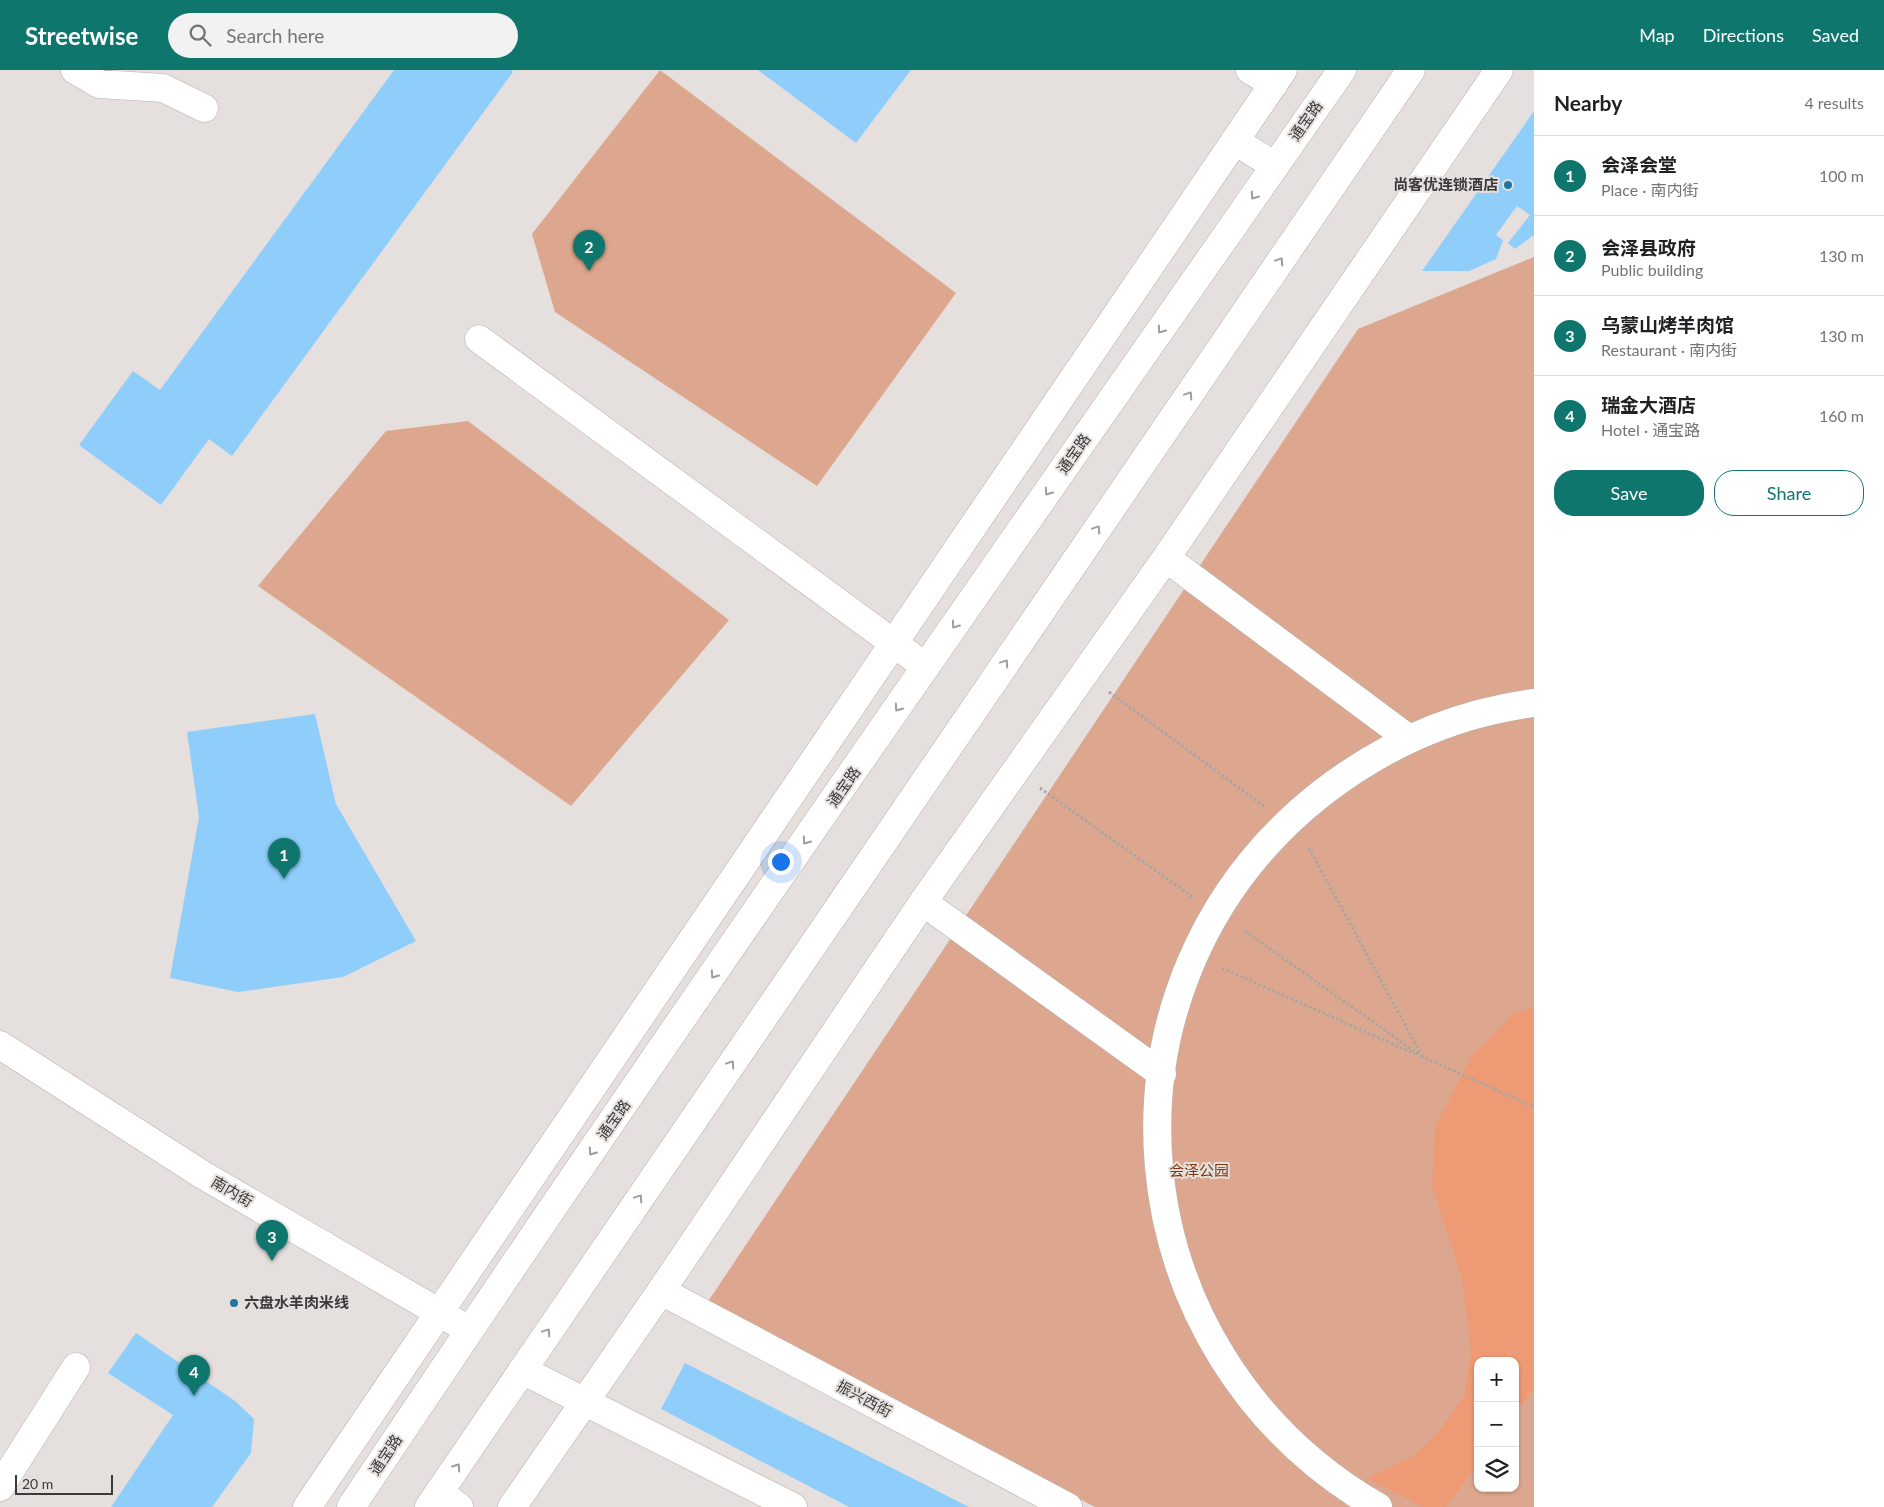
<!DOCTYPE html>
<meta charset="utf-8">
<style>
:root{--surface:#fff;--page:#f2f2f2;--text:#202124;--muted:#757577;--line:#e0e0e0;--accent:#0f766e}
body{margin:0;font-family:Lato,"Noto Sans SC",sans-serif;background:var(--page);color:var(--text)}
.controls{position:absolute;right:15px;bottom:15px;display:grid;overflow:hidden;border-radius:10px;box-shadow:0 1px 4px #0004}
.controls button{width:45px;height:45px;display:grid;place-items:center;padding:0;border:0;border-bottom:1px solid var(--line);background:var(--surface);color:var(--text);font:25px sans-serif}
.scale{position:absolute;left:15px;bottom:12px;width:98px;box-sizing:border-box;padding-left:5px;border:2px solid #3c3a39;border-top:0;font-size:14px;line-height:18px;white-space:nowrap;color:#3c3a39;-webkit-text-stroke:4px #e5e0dd;paint-order:stroke}
.you{position:absolute;left:780px;top:791px;width:18px;height:18px;margin:-12px;border:4px solid #fff;border-radius:50%;background:#1a73e8;box-shadow:0 0 0 8px #1a73e833}
.badge{display:grid;place-items:center;width:32px;height:32px;border-radius:50%;background:var(--accent);color:#fff;font-size:16px;font-weight:700}
.pin{position:absolute;translate:-50% -41px;filter:drop-shadow(0 1px 2px #0008)}
.pin::after{content:'';position:absolute;top:26px;width:18px;height:15px;background:inherit;clip-path:polygon(0 0,100% 0,50% 100%)}
.list{margin:0;padding:0;list-style:none}
h2{display:flex;justify-content:space-between;align-items:center;height:65px;margin:0;padding:0 20px;font-size:21px}
h2 small{font-size:16px;font-weight:400;color:var(--muted)}
.list li{display:grid;grid-template-columns:32px 1fr auto;gap:15px;align-items:center;box-sizing:border-box;height:80px;padding:0 20px;border-top:1px solid var(--line)}
.list b{display:block;font-size:19px;white-space:nowrap}
.list p{margin:0;font-size:16px;white-space:nowrap;color:var(--muted)}
.list em{font-size:16px;font-style:normal;color:var(--muted)}
.actions{display:flex;gap:10px;padding:15px 20px}
.actions a{flex:1;padding:11px 0;border:1px solid var(--accent);border-radius:20px;text-align:center;font-size:18px;color:var(--accent)}
.actions .main{background:var(--accent);color:#fff}
.icon{flex:none;width:28px;height:28px;fill:none;stroke:currentColor;stroke-width:2;stroke-linecap:round;stroke-linejoin:round}
.map{position:relative;flex:none;width:1534px;height:1437px;overflow:hidden}
header{display:flex;align-items:center;gap:30px;box-sizing:border-box;height:70px;padding:0 25px;background:var(--accent);color:#fff}
header strong{font-size:24px}
nav{display:flex;gap:28px;margin-inline-start:auto;font-size:18px}
.search{width:350px;height:45px;background:var(--page);display:flex;align-items:center;gap:12px;box-sizing:border-box;padding:0 18px;border-radius:28px;color:var(--muted);font-size:19px}
main{display:flex}
aside{flex:1;background:var(--surface)}
.map>svg:first-child{display:block}
</style>
<header>
<strong>Streetwise</strong>
<div class="search"><svg class="icon" aria-label="search" viewBox="0 0 24 24"><circle cx="10" cy="10" r="6"/><path d="M15 15l6 6"/></svg>Search here</div>
<nav><a>Map</a><a>Directions</a><a>Saved</a></nav>
</header>
<main>
<div class="map">
<svg width="1534" height="1437" viewBox="0 0 1534 1437">
<rect width="100%" height="100%" fill="#e5e0dd"/>
<g fill="#dca78e" fill-rule="evenodd">
<polygon points="660,0 956,223 817,416 555,242 532,164"/>
<path d="M1534,187V1437H1095L705,1236L1358,259ZM1478,1291H1515V1418H1478Z"/>
<polygon points="468,351 729,550 571,736 258,516 386,361"/>
</g>
<polygon fill="#ee9b75" points="1534,937 1534,1318 1515,1343 1515,1291 1478,1291 1478,1394 1446,1437 1423,1437 1367,1408 1413,1386 1437,1364 1464,1326 1471,1281 1462,1208 1432,1116 1435,1057 1471,987 1512,945"/>
<g fill="#8fcefb">
<polygon points="394,0 511,0 513,2 232,386 209,369 161,435 79,375 133,301 160,320"/>
<polygon points="758,0 911,0 856,73"/>
<polygon points="1534,41 1534,165 1515,179 1508,173 1530,145 1517,136 1496,165 1503,170 1496,189 1469,201 1422,201"/>
<polygon points="315,644 336,734 416,871 343,907 238,922 170,908 199,747 187,662"/>
<polygon points="136,1263 235,1331 254,1349 251,1383 212,1437 111,1437 173,1345 108,1303"/>
<polygon points="685,1293 969,1437 849,1437 661,1339"/>
</g>
<g fill="none" stroke-linecap="round" stroke-linejoin="round">
<defs>
<g id="minor">
<polyline points="75,0 99,14 163,18 204,38"/>
<polyline points="1250,0 1274,14"/>
<polyline points="1235,71 1275,96"/>
<polyline points="479,269 926,597"/>
<polyline points="1166,488 1409,669"/>
<polyline points="923,832 1162,1004"/>
<polyline points="0,975 203,1105 469,1260"/>
<polyline points="661,1221 1068,1437"/>
<polyline points="522,1300 793,1437"/>
<polyline points="0,1417 76,1297"/>
<polyline points="439,1422 459,1437"/>
<polyline points="307,1437 1283,0"/>
<polyline points="512,1437 661,1221 923,832 1166,488 1499,0"/>
<path d="M1378,1437C1112,1284 1078,914 1322,723C1384,675 1456,643 1534,633"/>
</g>
<g id="major">
<path d="M351,1437C674,953 1009,477 1342,0"/>
<polyline points="429,1437 1411,0"/>
</g>
</defs>
<use href="#minor" stroke="#b6b1af" stroke-width="29"/>
<use href="#major" stroke="#b6b1af" stroke-width="29"/>
<g stroke="#a9a5a3" stroke-width="3" stroke-dasharray="2.5 2.5" stroke-linecap="butt">
<polyline points="1109,622 1265,737"/>
<polyline points="1040,718 1194,828"/>
<polyline points="1309,778 1422,986"/>
<polyline points="1245,861 1421,986"/>
<polyline points="1222,898 1415,984"/>
<polyline points="1421,986 1534,1037"/>
</g>
<use href="#minor" stroke="#fff" stroke-width="28"/>
<use href="#major" stroke="#fff" stroke-width="28"/>
</g>
<defs><path id="oneway-chevron" d="M-2-3.5L2.5 0L-2 3.5" fill="none" stroke-width="1.6" stroke-linecap="round" stroke-linejoin="round" transform="scale(1.25)"/></defs>
<g stroke="#9e9c9c">
<use href="#oneway-chevron" transform="translate(1254 126) rotate(125)"/>
<use href="#oneway-chevron" transform="translate(1280 191) rotate(-56)"/>
<use href="#oneway-chevron" transform="translate(1161 260) rotate(125)"/>
<use href="#oneway-chevron" transform="translate(1189 325) rotate(-56)"/>
<use href="#oneway-chevron" transform="translate(1048 422) rotate(125)"/>
<use href="#oneway-chevron" transform="translate(1097 459) rotate(-56)"/>
<use href="#oneway-chevron" transform="translate(955 555) rotate(125)"/>
<use href="#oneway-chevron" transform="translate(1005 593) rotate(-56)"/>
<use href="#oneway-chevron" transform="translate(898 638) rotate(125)"/>
<use href="#oneway-chevron" transform="translate(806 771) rotate(125)"/>
<use href="#oneway-chevron" transform="translate(714 905) rotate(125)"/>
<use href="#oneway-chevron" transform="translate(731 994) rotate(-56)"/>
<use href="#oneway-chevron" transform="translate(592 1082) rotate(125)"/>
<use href="#oneway-chevron" transform="translate(639 1128) rotate(-56)"/>
<use href="#oneway-chevron" transform="translate(547 1262) rotate(-56)"/>
<use href="#oneway-chevron" transform="translate(457 1397) rotate(-55)"/>
</g>
<g fill="#2274a5" stroke="#e5e0dd" stroke-width="2">
<circle cx="1508" cy="115" r="5"/>
<circle cx="234" cy="1233" r="5"/>
</g>
<g text-anchor="middle" stroke-width="4" stroke-linejoin="round" paint-order="stroke">
<g font-size="15" fill="#3c3a39" stroke="#e5e0dd">
<text transform="translate(1306 51) rotate(-55)" y="5">通宝路</text>
<text transform="translate(1074 384) rotate(-55)" y="5">通宝路</text>
<text transform="translate(844 717) rotate(-55)" y="5">通宝路</text>
<text transform="translate(614 1050) rotate(-55)" y="5">通宝路</text>
<text transform="translate(232 1122) rotate(30)" y="5">南内街</text>
<text transform="translate(864 1329) rotate(28)" y="5">振兴西街</text>
<text transform="translate(386 1385) rotate(-56)" y="5">通宝路</text>
</g>
<g font-size="15" font-weight="bold" fill="#3c3a39" stroke="#e5e0dd" text-anchor="end">
<text x="1498" y="120">尚客优连锁酒店</text>
<text x="244" y="1238" text-anchor="start">六盘水羊肉米线</text>
</g>
<g font-size="15" fill="#81370c" stroke="#e5e0dd">
<text x="1199" y="1106">会泽公园</text>
</g>
</g>
</svg>
<div class="controls">
<button>+</button>
<button>−</button>
<button><svg class="icon" aria-label="layers" viewBox="0 0 24 24"><path d="M12 4l9 5-9 5-9-5zM3 14l9 5 9-5"/></svg></button>
</div>
<div class="scale">20 m</div>
<div class="you"></div>
<div class="pin badge" style="left:284px;top:809px">1</div>
<div class="pin badge" style="left:589px;top:201px">2</div>
<div class="pin badge" style="left:272px;top:1191px">3</div>
<div class="pin badge" style="left:194px;top:1326px">4</div>
</div>
<aside>
<h2>Nearby<small>4 results</small></h2>
<ul class="list">
<li><span class="badge">1</span><div><b>会泽会堂</b><p>Place · 南内街</p></div><em>100 m</em></li>
<li><span class="badge">2</span><div><b>会泽县政府</b><p>Public building</p></div><em>130 m</em></li>
<li><span class="badge">3</span><div><b>乌蒙山烤羊肉馆</b><p>Restaurant · 南内街</p></div><em>130 m</em></li>
<li><span class="badge">4</span><div><b>瑞金大酒店</b><p>Hotel · 通宝路</p></div><em>160 m</em></li>
</ul>
<div class="actions"><a class="main">Save</a><a>Share</a></div>
</aside>
</main>
